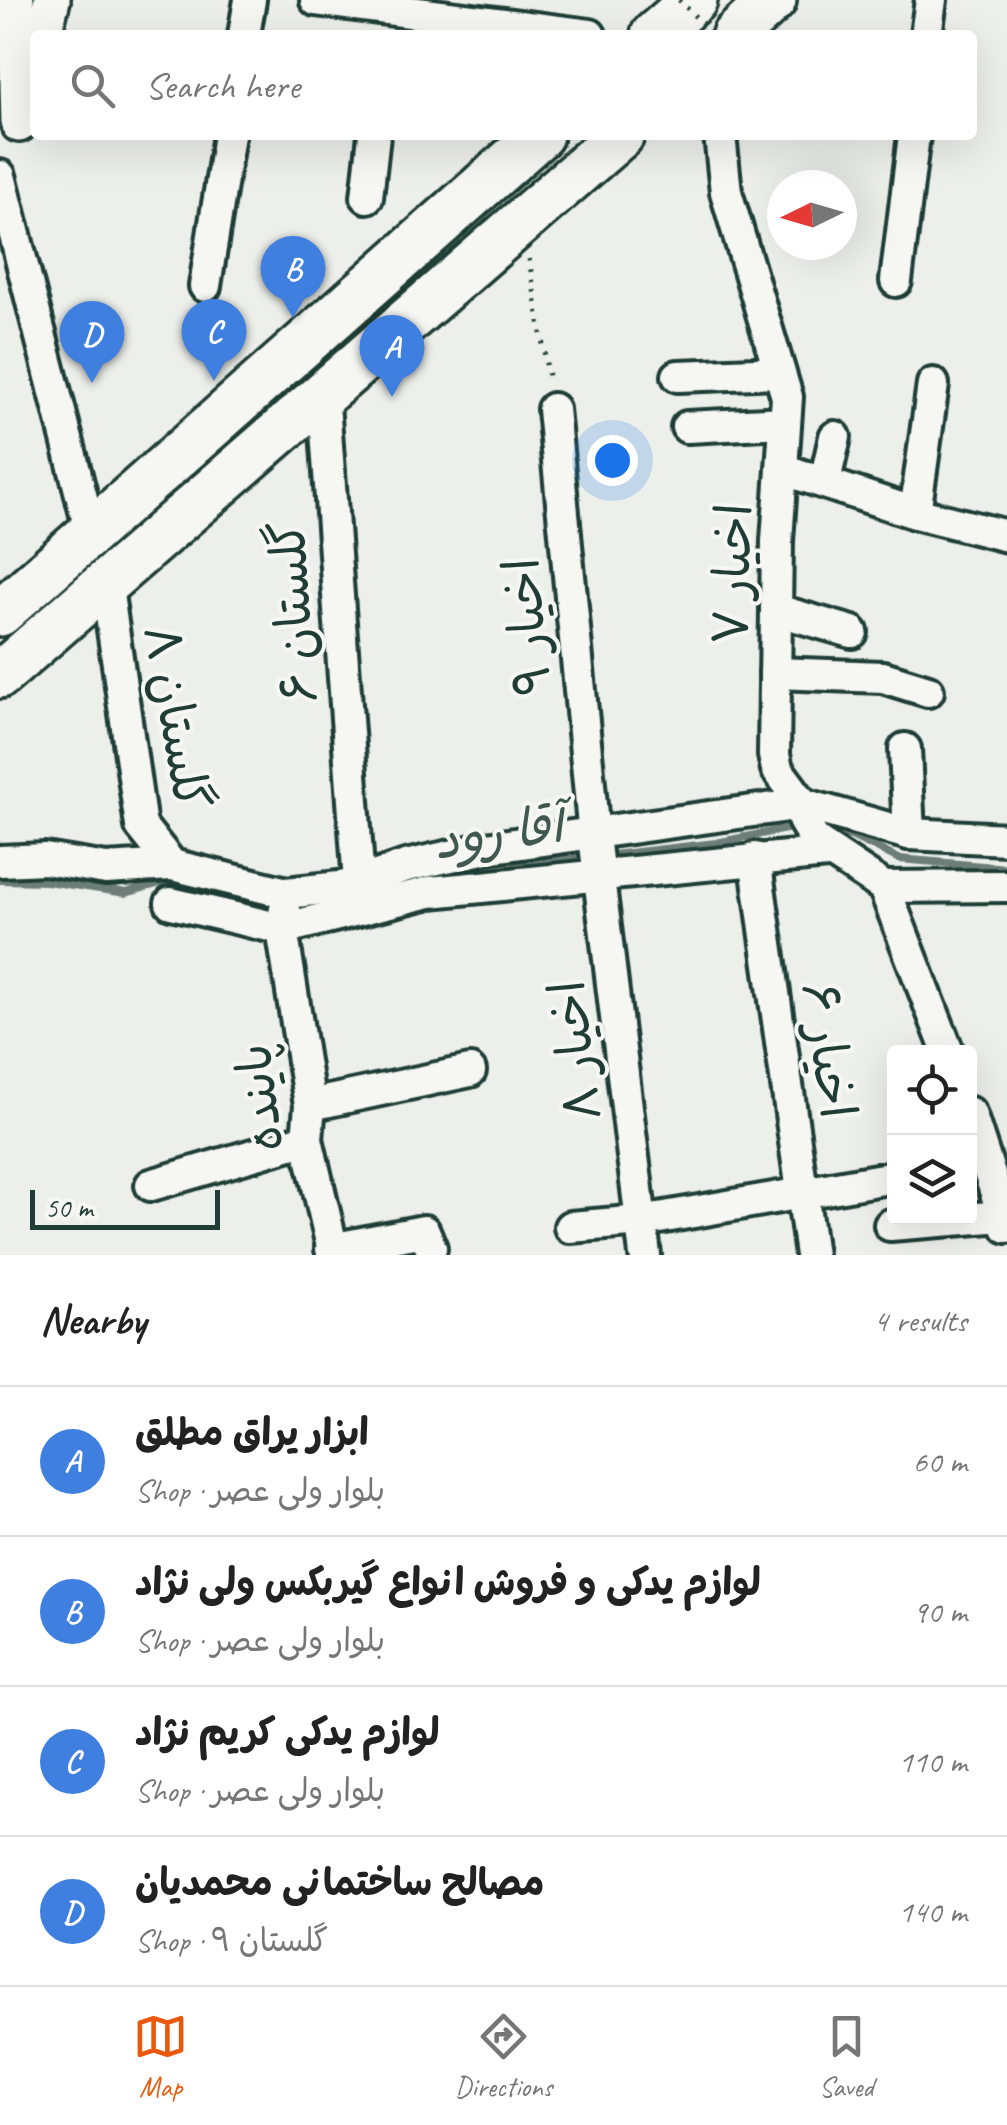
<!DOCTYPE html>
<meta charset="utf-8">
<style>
:root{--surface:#fff;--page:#f6f6f6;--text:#222;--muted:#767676;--line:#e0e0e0;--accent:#ea580c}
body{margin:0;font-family:Caveat,"Playpen Sans Arabic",sans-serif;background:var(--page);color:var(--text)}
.controls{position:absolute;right:30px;bottom:30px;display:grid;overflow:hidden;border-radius:10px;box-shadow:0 10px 40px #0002}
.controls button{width:90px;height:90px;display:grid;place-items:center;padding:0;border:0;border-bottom:2px solid var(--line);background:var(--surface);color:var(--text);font:50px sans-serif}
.compass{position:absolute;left:767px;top:170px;width:90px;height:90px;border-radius:50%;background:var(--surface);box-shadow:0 10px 40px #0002;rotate:265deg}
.scale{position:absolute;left:30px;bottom:25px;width:190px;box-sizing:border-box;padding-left:10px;border:5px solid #1f3d34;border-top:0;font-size:28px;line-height:35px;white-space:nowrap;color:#1f3d34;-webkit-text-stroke:8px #f6f6f2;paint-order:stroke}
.you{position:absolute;left:612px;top:460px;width:35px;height:35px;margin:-25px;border:8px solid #fff;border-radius:50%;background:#1a73e8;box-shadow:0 0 0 15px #1a73e833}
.badge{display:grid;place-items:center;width:65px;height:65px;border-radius:50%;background:var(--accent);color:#fff;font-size:32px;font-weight:700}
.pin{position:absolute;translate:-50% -82px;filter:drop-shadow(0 2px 5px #0008)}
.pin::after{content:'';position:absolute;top:52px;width:35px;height:30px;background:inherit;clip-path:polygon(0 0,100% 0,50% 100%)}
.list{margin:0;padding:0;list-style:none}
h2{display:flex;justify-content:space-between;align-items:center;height:130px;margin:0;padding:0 40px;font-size:42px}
h2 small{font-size:32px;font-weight:400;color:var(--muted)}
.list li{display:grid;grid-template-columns:65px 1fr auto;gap:30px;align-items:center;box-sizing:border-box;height:150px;padding:0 40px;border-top:2px solid var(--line)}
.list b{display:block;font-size:38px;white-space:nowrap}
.list p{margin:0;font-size:32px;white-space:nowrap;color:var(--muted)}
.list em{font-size:32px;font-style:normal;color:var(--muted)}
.icon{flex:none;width:55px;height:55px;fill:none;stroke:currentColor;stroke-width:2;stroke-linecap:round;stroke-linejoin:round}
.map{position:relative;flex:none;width:1007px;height:1255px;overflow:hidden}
.search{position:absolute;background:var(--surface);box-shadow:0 10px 40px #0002;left:30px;right:30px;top:30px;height:110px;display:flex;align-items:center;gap:25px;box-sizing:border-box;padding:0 35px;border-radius:10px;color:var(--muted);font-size:38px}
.sheet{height:730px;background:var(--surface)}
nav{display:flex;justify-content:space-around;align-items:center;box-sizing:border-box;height:140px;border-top:2px solid var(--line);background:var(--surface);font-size:28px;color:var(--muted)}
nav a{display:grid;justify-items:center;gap:5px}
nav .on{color:var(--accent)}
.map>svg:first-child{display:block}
</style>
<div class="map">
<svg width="1007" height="1255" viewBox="0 0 1007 1255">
<rect width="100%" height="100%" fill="#edefea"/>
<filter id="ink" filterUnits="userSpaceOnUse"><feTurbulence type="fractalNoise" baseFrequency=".01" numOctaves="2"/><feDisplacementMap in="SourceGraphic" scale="20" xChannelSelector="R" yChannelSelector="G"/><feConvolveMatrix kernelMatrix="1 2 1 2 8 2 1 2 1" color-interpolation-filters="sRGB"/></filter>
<g filter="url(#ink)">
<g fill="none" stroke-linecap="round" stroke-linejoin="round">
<g stroke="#6c7e77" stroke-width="8">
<polyline points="820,831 851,836 899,859 1007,868"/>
<polyline points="603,856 716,843 796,827"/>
<polyline points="430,878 589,857"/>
<polyline points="0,880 47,881 126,893 167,881 280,906"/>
</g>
<defs>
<g id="minor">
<polyline points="316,0 590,35"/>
<polyline points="244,35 250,0"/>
<polyline points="926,35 931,0"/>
<polyline points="720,135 726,192 787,397 777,541 774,755 777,769 803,804"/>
<polyline points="0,176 90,530"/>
<polyline points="367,197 374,135"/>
<polyline points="896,281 914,135"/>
<polyline points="205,286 229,135"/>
<polyline points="678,376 779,372"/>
<polyline points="323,390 359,883"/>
<polyline points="553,409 594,836 645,1255"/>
<polyline points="687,427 785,422"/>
<polyline points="782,469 915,513 1007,536"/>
<polyline points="825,481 835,437"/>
<polyline points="915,513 933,384"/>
<polyline points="106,580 141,826 172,865 287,893 348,886 406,866 486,848 803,804 909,834 1007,839"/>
<polyline points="776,610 852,632"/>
<polyline points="775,673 883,677 928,691"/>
<polyline points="905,749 909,834"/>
<polyline points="803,804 803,820 815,841 884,887 948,1052"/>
<polyline points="755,858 811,1255"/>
<polyline points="0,861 45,859 106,869 171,865"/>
<polyline points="884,887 1007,886"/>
<polyline points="171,903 282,929 430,892 827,853"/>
<polyline points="285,909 282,929 310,1105 307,1139 334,1255"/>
<polyline points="310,1105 470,1071"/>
<polyline points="970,1113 1007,1227"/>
<polyline points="151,1185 307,1139"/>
<polyline points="890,1225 1003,1216"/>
<polyline points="570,1227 642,1221 894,1177"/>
<polyline points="331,1249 424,1231 431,1248"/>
</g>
<g id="tertiary">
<polyline points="16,0 19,124"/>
<polyline points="43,35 52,0"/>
</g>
<g id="primary">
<polyline points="654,35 694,0"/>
<polyline points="735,35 773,0"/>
<polyline points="0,613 540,135"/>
<polyline points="0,675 621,135"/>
</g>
</defs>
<use href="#minor" stroke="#1f3d34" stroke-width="38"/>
<use href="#tertiary" stroke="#1f3d34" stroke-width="42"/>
<use href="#primary" stroke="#1f3d34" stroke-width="52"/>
<polyline stroke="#1f3d34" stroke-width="5" stroke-dasharray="2.5 8" stroke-linecap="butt" points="529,259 549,382"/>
<use href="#minor" stroke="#f6f6f2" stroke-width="30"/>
<use href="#tertiary" stroke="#f6f6f2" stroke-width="35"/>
<use href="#primary" stroke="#f6f6f2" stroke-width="45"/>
<polyline stroke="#1f3d34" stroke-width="5" stroke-dasharray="2.5 8" stroke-linecap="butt" points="679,0 713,35"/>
</g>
</g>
<g text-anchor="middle" stroke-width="8" stroke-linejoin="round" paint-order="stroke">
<g font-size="50" fill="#1f3d34" stroke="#f6f6f2">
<text transform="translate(731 574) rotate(-88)" y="18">اخیار ۷</text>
<text transform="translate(292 612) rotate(-94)" y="18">گلستان ۶</text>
<text transform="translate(526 627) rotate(-95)" y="18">اخیار ۹</text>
<text transform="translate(178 717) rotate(80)" y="18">گلستان ۸</text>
<text transform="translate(830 1050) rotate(82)" y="18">اخیار ۶</text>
<text transform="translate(574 1051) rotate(-97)" y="18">اخیار ۸</text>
<text transform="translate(258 1098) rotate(-97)" y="18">پاینده</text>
</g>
<g font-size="52" font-style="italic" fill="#3f5850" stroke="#f6f6f2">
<text transform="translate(498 832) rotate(-8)" y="18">آقا رود</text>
</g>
</g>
</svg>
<div class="controls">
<button><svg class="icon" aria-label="locate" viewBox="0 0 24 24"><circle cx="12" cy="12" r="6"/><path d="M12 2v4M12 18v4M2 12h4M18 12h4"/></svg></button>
<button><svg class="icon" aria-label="layers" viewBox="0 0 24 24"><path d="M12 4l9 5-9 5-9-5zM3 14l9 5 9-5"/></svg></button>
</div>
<svg class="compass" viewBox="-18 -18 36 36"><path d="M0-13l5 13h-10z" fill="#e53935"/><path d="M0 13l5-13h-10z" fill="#767676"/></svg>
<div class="scale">50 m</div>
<div class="you"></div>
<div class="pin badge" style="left:392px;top:397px;background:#3f7fe0">A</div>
<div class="pin badge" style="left:293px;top:318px;background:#3f7fe0">B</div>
<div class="pin badge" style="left:214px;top:381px;background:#3f7fe0">C</div>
<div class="pin badge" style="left:92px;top:383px;background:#3f7fe0">D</div>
<div class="search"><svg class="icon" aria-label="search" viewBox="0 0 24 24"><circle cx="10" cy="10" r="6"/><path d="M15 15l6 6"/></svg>Search here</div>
</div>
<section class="sheet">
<h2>Nearby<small>4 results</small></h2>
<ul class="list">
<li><span class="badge" style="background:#3f7fe0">A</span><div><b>ابزار یراق مطلق</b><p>Shop · بلوار ولی عصر</p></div><em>60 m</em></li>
<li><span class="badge" style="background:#3f7fe0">B</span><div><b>لوازم یدکی و فروش انواع گیربکس ولی نژاد</b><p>Shop · بلوار ولی عصر</p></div><em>90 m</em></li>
<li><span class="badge" style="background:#3f7fe0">C</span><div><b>لوازم یدکی کریم نژاد</b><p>Shop · بلوار ولی عصر</p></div><em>110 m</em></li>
<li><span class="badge" style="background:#3f7fe0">D</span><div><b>مصالح ساختمانی محمدیان</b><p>Shop · گلستان ۹</p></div><em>140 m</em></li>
</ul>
</section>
<nav>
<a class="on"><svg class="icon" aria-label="map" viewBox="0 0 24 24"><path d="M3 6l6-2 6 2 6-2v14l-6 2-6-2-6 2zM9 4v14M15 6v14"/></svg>Map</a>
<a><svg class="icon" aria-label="directions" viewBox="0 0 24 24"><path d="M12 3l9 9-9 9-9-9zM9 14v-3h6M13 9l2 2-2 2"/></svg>Directions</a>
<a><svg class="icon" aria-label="saved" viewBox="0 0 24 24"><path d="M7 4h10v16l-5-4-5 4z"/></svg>Saved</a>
</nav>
